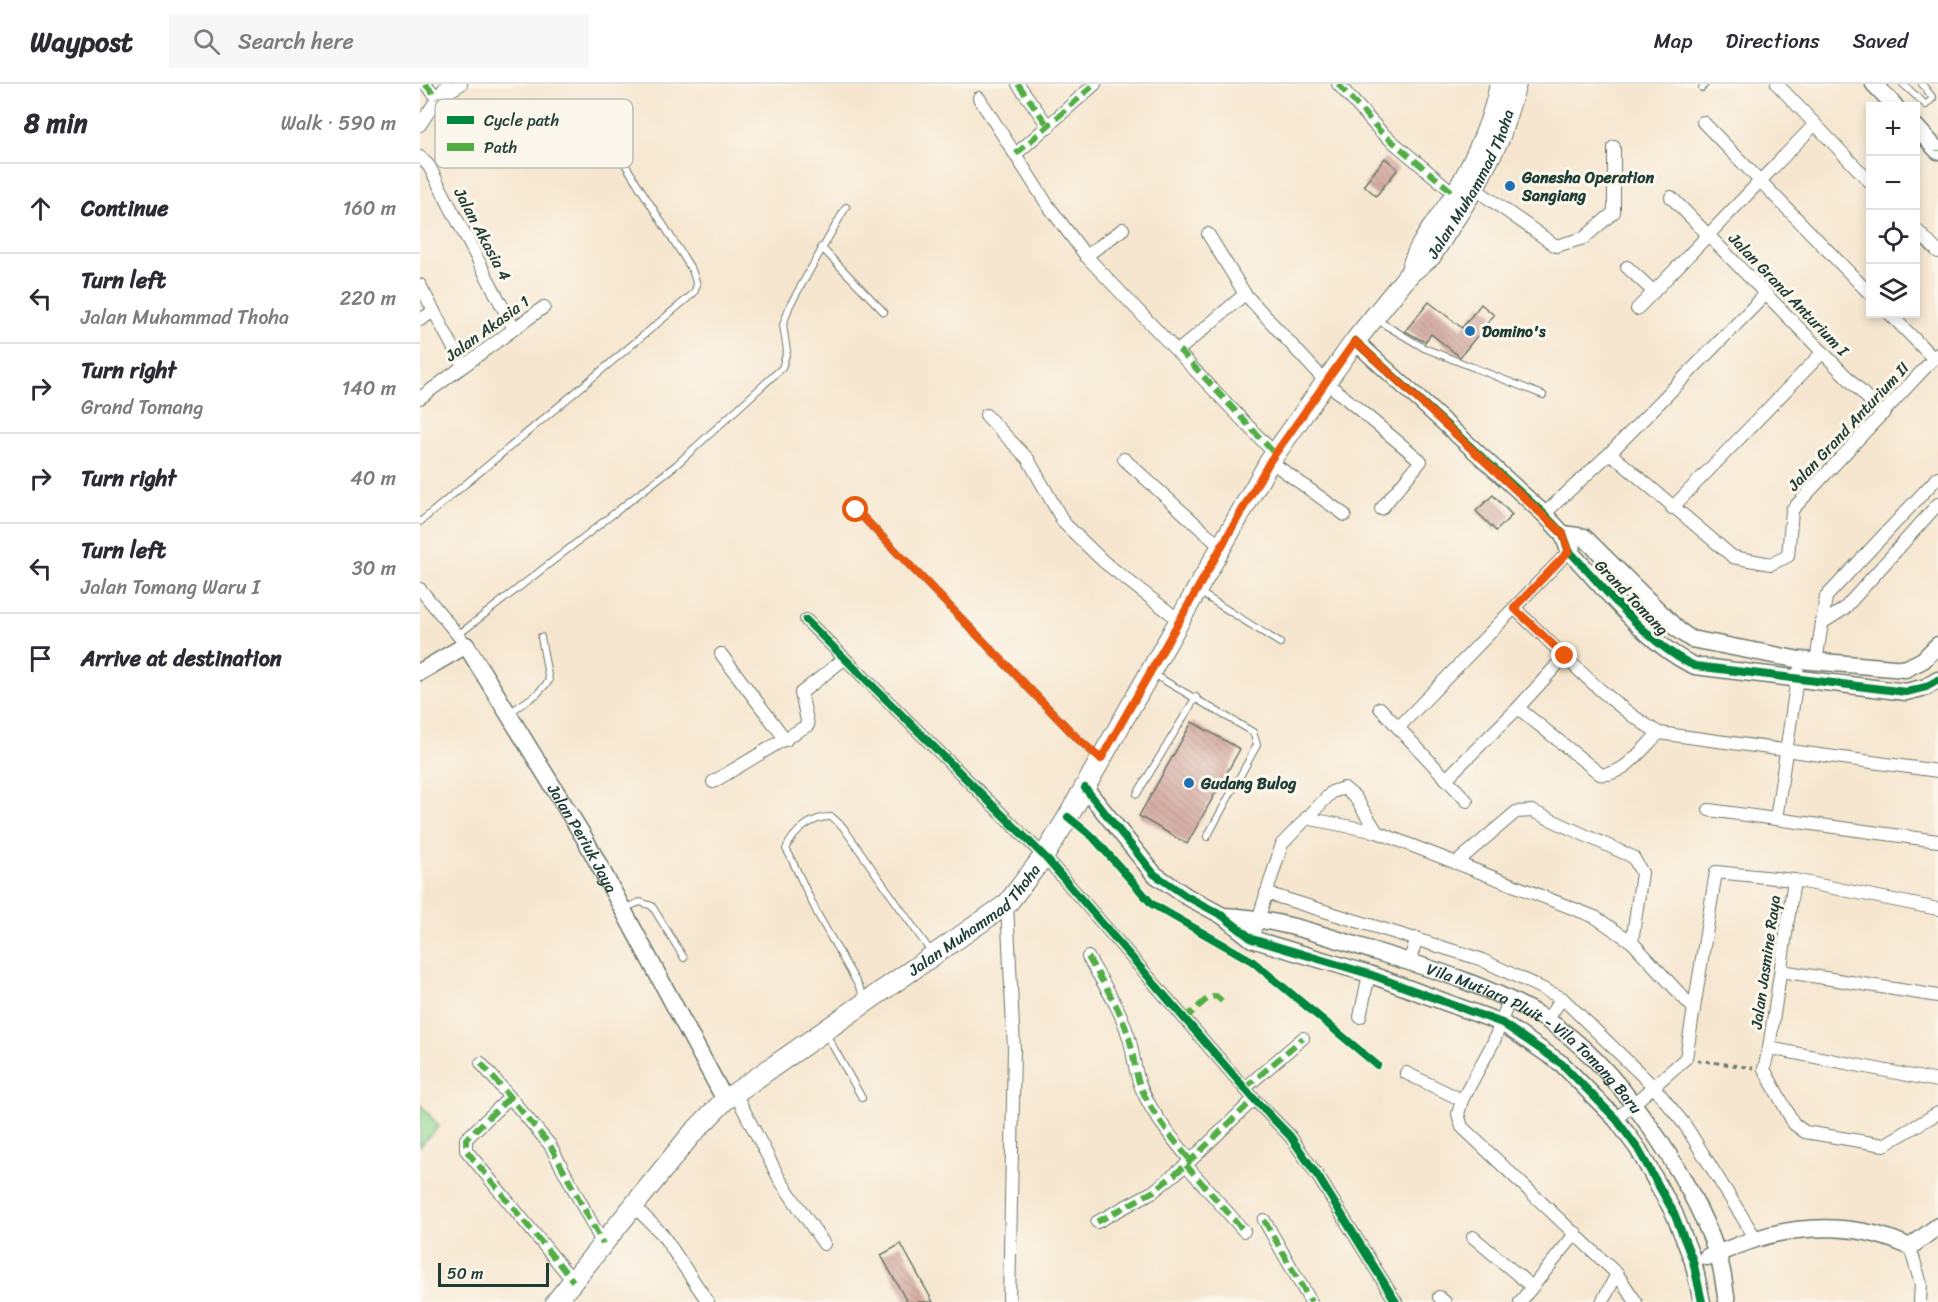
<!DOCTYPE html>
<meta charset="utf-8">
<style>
:root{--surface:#fff;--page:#f7f7f7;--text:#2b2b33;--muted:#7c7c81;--line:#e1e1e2}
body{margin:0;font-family:Sriracha,sans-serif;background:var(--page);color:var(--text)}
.controls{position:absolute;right:18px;top:18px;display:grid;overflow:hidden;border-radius:0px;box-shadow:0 3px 9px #0003}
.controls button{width:54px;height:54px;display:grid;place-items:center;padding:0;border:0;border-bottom:2px solid var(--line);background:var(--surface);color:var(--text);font:30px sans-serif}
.scale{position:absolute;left:18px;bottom:15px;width:111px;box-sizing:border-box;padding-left:6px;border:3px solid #1f3d34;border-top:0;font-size:16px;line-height:21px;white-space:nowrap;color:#1f3d34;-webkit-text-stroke:4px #fbf7ec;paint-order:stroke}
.stop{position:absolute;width:18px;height:18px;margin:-14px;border:4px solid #ea580c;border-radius:50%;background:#fff}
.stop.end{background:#ea580c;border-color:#fff;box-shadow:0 2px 6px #0008}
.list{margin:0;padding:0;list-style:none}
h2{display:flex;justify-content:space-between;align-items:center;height:78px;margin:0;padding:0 24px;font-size:26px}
h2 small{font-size:20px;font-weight:400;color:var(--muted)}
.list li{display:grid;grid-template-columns:39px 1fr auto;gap:18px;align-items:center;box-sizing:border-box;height:90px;padding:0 24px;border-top:2px solid var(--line)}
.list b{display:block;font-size:22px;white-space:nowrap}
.list p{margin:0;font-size:20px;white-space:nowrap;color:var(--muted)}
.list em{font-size:20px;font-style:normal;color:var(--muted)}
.icon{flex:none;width:33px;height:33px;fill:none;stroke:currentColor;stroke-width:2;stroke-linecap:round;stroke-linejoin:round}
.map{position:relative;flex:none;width:1518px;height:1218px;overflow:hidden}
header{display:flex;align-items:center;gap:36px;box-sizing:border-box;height:84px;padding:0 30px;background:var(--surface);border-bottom:2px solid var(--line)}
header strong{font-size:28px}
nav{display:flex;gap:33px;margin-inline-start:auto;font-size:21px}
.search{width:420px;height:54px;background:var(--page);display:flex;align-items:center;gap:15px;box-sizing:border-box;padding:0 21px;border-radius:0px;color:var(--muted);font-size:22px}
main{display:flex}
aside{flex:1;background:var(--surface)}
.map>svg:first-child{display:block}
</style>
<header>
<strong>Waypost</strong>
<div class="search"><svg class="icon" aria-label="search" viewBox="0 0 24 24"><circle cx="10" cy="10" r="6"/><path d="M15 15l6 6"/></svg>Search here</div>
<nav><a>Map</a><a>Directions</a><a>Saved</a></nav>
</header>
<main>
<aside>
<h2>8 min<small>Walk · 590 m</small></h2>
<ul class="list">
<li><svg class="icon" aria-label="ahead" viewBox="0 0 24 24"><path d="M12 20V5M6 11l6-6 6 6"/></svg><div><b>Continue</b></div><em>160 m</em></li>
<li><svg class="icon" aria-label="left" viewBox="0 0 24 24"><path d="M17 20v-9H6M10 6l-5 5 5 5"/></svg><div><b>Turn left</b><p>Jalan Muhammad Thoha</p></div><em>220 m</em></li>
<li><svg class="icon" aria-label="right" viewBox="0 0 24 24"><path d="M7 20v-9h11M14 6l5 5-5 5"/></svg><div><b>Turn right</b><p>Grand Tomang</p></div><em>140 m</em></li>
<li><svg class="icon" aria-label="right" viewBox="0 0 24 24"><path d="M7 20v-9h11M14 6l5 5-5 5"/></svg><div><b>Turn right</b></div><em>40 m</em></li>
<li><svg class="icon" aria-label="left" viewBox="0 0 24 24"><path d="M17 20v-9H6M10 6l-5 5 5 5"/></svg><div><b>Turn left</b><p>Jalan Tomang Waru I</p></div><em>30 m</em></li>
<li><svg class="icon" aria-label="arrive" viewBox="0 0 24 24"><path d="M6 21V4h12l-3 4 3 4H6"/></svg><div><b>Arrive at destination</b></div></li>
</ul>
</aside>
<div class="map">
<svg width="1518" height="1218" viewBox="0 0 1518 1218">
<defs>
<pattern id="building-back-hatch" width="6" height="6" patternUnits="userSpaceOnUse" patternTransform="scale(1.5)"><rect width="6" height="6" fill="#cf9e96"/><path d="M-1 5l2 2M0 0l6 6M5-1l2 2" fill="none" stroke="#a7827b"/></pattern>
</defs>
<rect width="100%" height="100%" fill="#fbf7ec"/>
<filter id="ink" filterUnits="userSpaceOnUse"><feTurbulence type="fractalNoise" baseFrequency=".0167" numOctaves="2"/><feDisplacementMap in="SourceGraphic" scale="12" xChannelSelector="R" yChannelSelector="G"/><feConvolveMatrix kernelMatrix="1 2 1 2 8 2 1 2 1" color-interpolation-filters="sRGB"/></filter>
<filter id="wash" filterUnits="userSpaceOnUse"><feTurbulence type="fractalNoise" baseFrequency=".008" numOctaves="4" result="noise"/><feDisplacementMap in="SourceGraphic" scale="24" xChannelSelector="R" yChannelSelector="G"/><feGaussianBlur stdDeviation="1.35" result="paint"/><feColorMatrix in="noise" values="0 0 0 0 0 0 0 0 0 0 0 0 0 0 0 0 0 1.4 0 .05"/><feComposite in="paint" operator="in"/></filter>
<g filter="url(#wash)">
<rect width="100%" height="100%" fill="#f6e6cf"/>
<polygon fill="#8fd792" stroke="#578a63" stroke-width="1.5" points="0,1020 19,1042 0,1062"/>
<g id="blocks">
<g fill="url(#building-back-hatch)">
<polygon points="965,74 978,85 956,112 944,101"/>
<polygon points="1009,218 1042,244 1061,220 1074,231 1040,273 1011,250 1005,258 985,247"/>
<polygon points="1073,411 1092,431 1076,447 1056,427"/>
<polygon points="772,638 820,665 767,760 719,732"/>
<polygon points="481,1160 513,1218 487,1218 461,1171"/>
</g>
</g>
</g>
<g filter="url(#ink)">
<use href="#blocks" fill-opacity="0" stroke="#6a786a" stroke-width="1.5"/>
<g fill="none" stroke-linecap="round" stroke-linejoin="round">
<defs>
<g id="lane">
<polyline points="1483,0 1506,21 1513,14 1502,0"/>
<polyline points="1282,4 1285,0"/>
<polyline points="401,163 464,228"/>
<polyline points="957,236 1004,264 1123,311"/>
<polyline points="436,426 657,654 678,673"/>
<polyline points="0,438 274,209 277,201 272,186 172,28"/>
<polyline points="779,508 860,559"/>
<polyline points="38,551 256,381 362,284 367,267 363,241 370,221 426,123"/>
<polyline points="733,590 833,648 837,661 787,753"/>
<polyline points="89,629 117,610 129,597 121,553"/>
<polyline points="717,710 776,613"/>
<polyline points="203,825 220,818 232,822 264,874"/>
<path d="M446,915L398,831L370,772L366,765C373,748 392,732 412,733L423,743L511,868"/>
<polyline points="406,950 442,1014"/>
</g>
<g id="street">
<polyline points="5,0 18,14 41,0"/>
<polyline points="598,0 629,43"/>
<polyline points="918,0 961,48 1035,110"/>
<polyline points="1357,0 1450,98"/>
<polyline points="559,14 627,120 666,172 855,370"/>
<polyline points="1283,38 1450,210"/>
<polyline points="0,41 27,0"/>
<polyline points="596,70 675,0"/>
<polyline points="0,73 9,82 94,245"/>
<polyline points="1054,104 1136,162 1164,154 1194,128 1194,63"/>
<polyline points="1251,113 1463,330"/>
<polyline points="1496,145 1518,168"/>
<polyline points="788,150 825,210 906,298 1001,377 961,425"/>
<polyline points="666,172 703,145"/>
<polyline points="1207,183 1234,208"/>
<polyline points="0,201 43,282"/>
<polyline points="1217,225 1395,40"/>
<polyline points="1470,230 1514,275"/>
<polyline points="0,236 14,227"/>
<polyline points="759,266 825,210"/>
<polyline points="0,314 124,223"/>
<polyline points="566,331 608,375 644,439 684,478 759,536"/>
<polyline points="1190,369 1313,473 1351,480 1368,472 1372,426 1518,270"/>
<polyline points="704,375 801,463"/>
<polyline points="850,377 925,431"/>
<polyline points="1252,424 1403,268"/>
<polyline points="1124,430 1190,369 1346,210"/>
<polyline points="0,505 46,561"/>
<path d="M1094,524C1141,567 1184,617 1239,649L1518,687"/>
<polyline points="386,536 624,772 834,1015 870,1052 899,1094 976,1218"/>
<polyline points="1402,539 1424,525 1518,420"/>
<polyline points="301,570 366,656"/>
<polyline points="1396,578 1406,513 1518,393"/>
<polyline points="960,624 1047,717"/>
<path d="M1098,624L1180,690C1203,693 1223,664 1239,649"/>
<polyline points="978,644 1154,462"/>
<polyline points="1026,695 1098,624 1145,572"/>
<polyline points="293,698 388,641 381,609 424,575"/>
<polyline points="1289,726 1518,757"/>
<polyline points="886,734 957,748 1175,833 1212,858 1274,925"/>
<polyline points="1356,735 1378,588"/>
<polyline points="1036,779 1096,728 1112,727 1213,773 1222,789 1212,858"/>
<polyline points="1374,796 1349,964 1344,985 1374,1040 1385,1048 1464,1061 1518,1029"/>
<polyline points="846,809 1060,875 1142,914 1234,1003 1265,1041 1336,1155"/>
<polyline points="587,820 594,965 589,1218"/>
<polyline points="832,855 862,760 912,708 924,704 935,713 957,748"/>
<path d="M668,873C682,898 700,923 708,951C715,971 713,988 723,1008C735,1034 753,1055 770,1076"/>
<polyline points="989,878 997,854"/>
<polyline points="1361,887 1518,912"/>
<polyline points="1089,916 1074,957 1042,1016 1038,1030 1042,1043 1197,1190 1216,1218"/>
<polyline points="940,933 949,890"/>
<polyline points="1127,936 1142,914"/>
<polyline points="1349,964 1518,997"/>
<polyline points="61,979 130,1061 183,1160"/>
<polyline points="986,989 1042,1016"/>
<polyline points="825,1004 883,954"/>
<polyline points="315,1009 360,1096 404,1160"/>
<polyline points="89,1014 46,1055 46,1066 153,1197"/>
<polyline points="1196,1035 1266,974 1296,788 1374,796 1518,825"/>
<polyline points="766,1081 824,1147"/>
<polyline points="214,1122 242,1150 288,1218"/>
<polyline points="844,1136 891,1218"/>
<polyline points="677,1138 734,1107 766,1081 834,1015"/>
<polyline points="1053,1153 1112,1203"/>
<polyline points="1490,1163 1501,1200 1500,1218"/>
<polyline points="1019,1213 1025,1218"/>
<polyline points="1100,1218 1156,1149"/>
<polyline points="1182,1218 1197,1190"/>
</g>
<g id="secondary">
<polyline points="1454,0 1475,22"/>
<polyline points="1496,43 1518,67"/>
<path d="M935,257L1124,430L1143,450L1149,467C1184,503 1230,563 1275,582L1486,608L1506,603L1518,596"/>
<polyline points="1143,450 1164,453 1258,546 1271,555 1380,576 1485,585 1503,576 1518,561"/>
<path id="s1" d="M0,588L46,561L165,755L305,1016"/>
<polyline points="665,704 734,790 766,812 803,832 832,855 949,890 1082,939 1142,980 1196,1035 1218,1065 1254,1129 1273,1177 1282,1218"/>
<path id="s2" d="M803,832C857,834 906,852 957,868C1013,885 1075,904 1125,935C1195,978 1271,1092 1297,1169C1303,1184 1304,1202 1307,1218"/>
<path d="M1287,1173C1304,1168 1319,1160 1336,1155C1386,1139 1443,1140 1490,1163L1518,1142"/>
</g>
<g id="primary">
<path d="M991,187C998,158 1020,136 1035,111C1054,78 1073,38 1080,0"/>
<path id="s3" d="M136,1218L270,1052L305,1016L587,820L624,772L648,733L850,377L935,257L990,189L1011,172L1054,104L1079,55L1096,0"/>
</g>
</defs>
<use href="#lane" stroke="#6a786a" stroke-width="8"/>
<use href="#street" stroke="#6a786a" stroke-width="14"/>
<use href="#secondary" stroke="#6a786a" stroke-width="19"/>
<use href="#primary" stroke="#6a786a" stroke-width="22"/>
<polyline stroke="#6a786a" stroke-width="3" stroke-dasharray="4.5 4.5" stroke-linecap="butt" points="1277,976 1333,984"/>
<use href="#lane" stroke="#fff" stroke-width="6"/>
<use href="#street" stroke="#fff" stroke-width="12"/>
<use href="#secondary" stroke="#fff" stroke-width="16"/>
<use href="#primary" stroke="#fff" stroke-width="20"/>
<g stroke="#52ad45" stroke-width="6" stroke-dasharray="12 6" stroke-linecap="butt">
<polyline points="5,0 18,14"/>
<polyline points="598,0 629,43"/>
<polyline points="918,0 961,48 1035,110"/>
<polyline points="1518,67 1518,66"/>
<polyline points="596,70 675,0"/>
<polyline points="759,266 855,370"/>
<path d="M668,873C682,898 700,923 708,951C715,971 713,988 723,1008C735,1034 753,1055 770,1076"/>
<polyline points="764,935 787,915 796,912 804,919"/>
<polyline points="61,979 130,1061 183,1160"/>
<polyline points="825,1004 883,954"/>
<polyline points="89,1014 46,1055 46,1066 153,1197"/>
<polyline points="766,1081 824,1147"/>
<polyline points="844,1136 891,1218"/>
<polyline points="677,1138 734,1107 766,1081 834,1015"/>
</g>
<defs>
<g id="cycleway">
<path d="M935,257L1124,430L1143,450L1149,467C1184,503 1230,563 1275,582L1486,608L1506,603L1518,596"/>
<polyline points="386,536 624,772 834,1015 870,1052 899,1094 976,1218"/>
<polyline points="665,704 734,790 766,812 803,832 832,855 949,890 1082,939 1142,980 1196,1035 1218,1065 1254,1129 1273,1177 1282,1218"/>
<polyline points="648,733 673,753 732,820 832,877 957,981"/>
</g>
</defs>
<use href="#cycleway" stroke="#fbf7ec" stroke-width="11"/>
<use href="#cycleway" stroke="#00873e" stroke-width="8"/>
</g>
</g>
<g fill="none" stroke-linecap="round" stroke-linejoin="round" filter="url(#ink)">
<polyline stroke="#ea580c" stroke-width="8" points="436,426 657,654 681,675 850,377 935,257 1143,450 1149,467 1094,524 1145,572"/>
</g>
<g fill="#1f6fb2" stroke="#fbf7ec" stroke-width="2">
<circle cx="1090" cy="102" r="6"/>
<circle cx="1050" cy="247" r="6"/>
<circle cx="769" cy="699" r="6"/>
</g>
<g text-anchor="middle" stroke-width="6" stroke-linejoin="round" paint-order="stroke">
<g font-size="16" font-weight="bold" fill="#1f3d34" stroke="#fbf7ec" text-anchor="start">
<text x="1102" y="99">Ganesha Operation<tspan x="1102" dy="18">Sangiang</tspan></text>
<text x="1062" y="253">Domino's</text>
<text x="781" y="705">Gudang Bulog</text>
</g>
<g font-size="16" fill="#1f3d34" stroke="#fbf7ec">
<text dy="6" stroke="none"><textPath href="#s3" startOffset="1467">Jalan Muhammad Thoha</textPath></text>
<text transform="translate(63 150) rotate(62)" y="6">Jalan Akasia 4</text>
<text transform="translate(1369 210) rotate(46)" y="6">Jalan Grand Anturium I</text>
<text transform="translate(67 244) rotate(-36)" y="6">Jalan Akasia 1</text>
<text transform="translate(1428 342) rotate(-47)" y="6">Jalan Grand Anturium II</text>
<text transform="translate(1212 513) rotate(46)" y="6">Grand Tomang</text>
<text dy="6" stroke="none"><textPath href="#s1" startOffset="279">Jalan Periuk Jaya</textPath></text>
<text dy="6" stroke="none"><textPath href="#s3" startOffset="572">Jalan Muhammad Thoha</textPath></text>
<text transform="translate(1345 878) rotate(-82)" y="6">Jalan Jasmine Raya</text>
<text dy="6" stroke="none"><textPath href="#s2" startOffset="342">Vila Mutiara Pluit - Vila Tomang Baru</textPath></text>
</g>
</g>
<rect x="15" y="15" width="198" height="69" rx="9" fill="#fbf7ec" stroke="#b9bfb5" stroke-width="1.5"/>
<rect x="27" y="32" width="27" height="8" fill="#00873e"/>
<rect x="27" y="59" width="27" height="8" fill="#52ad45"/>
<g font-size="16" fill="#1f3d34">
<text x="64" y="42">Cycle path</text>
<text x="64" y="69">Path</text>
</g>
</svg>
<div class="controls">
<button>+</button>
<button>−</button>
<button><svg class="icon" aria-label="locate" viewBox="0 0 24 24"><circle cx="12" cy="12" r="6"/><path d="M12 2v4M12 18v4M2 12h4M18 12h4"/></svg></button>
<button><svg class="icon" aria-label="layers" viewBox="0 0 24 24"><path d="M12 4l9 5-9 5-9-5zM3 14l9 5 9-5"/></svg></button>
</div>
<div class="scale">50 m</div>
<div class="stop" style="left:436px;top:426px"></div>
<div class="stop end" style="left:1145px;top:572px"></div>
</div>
</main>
